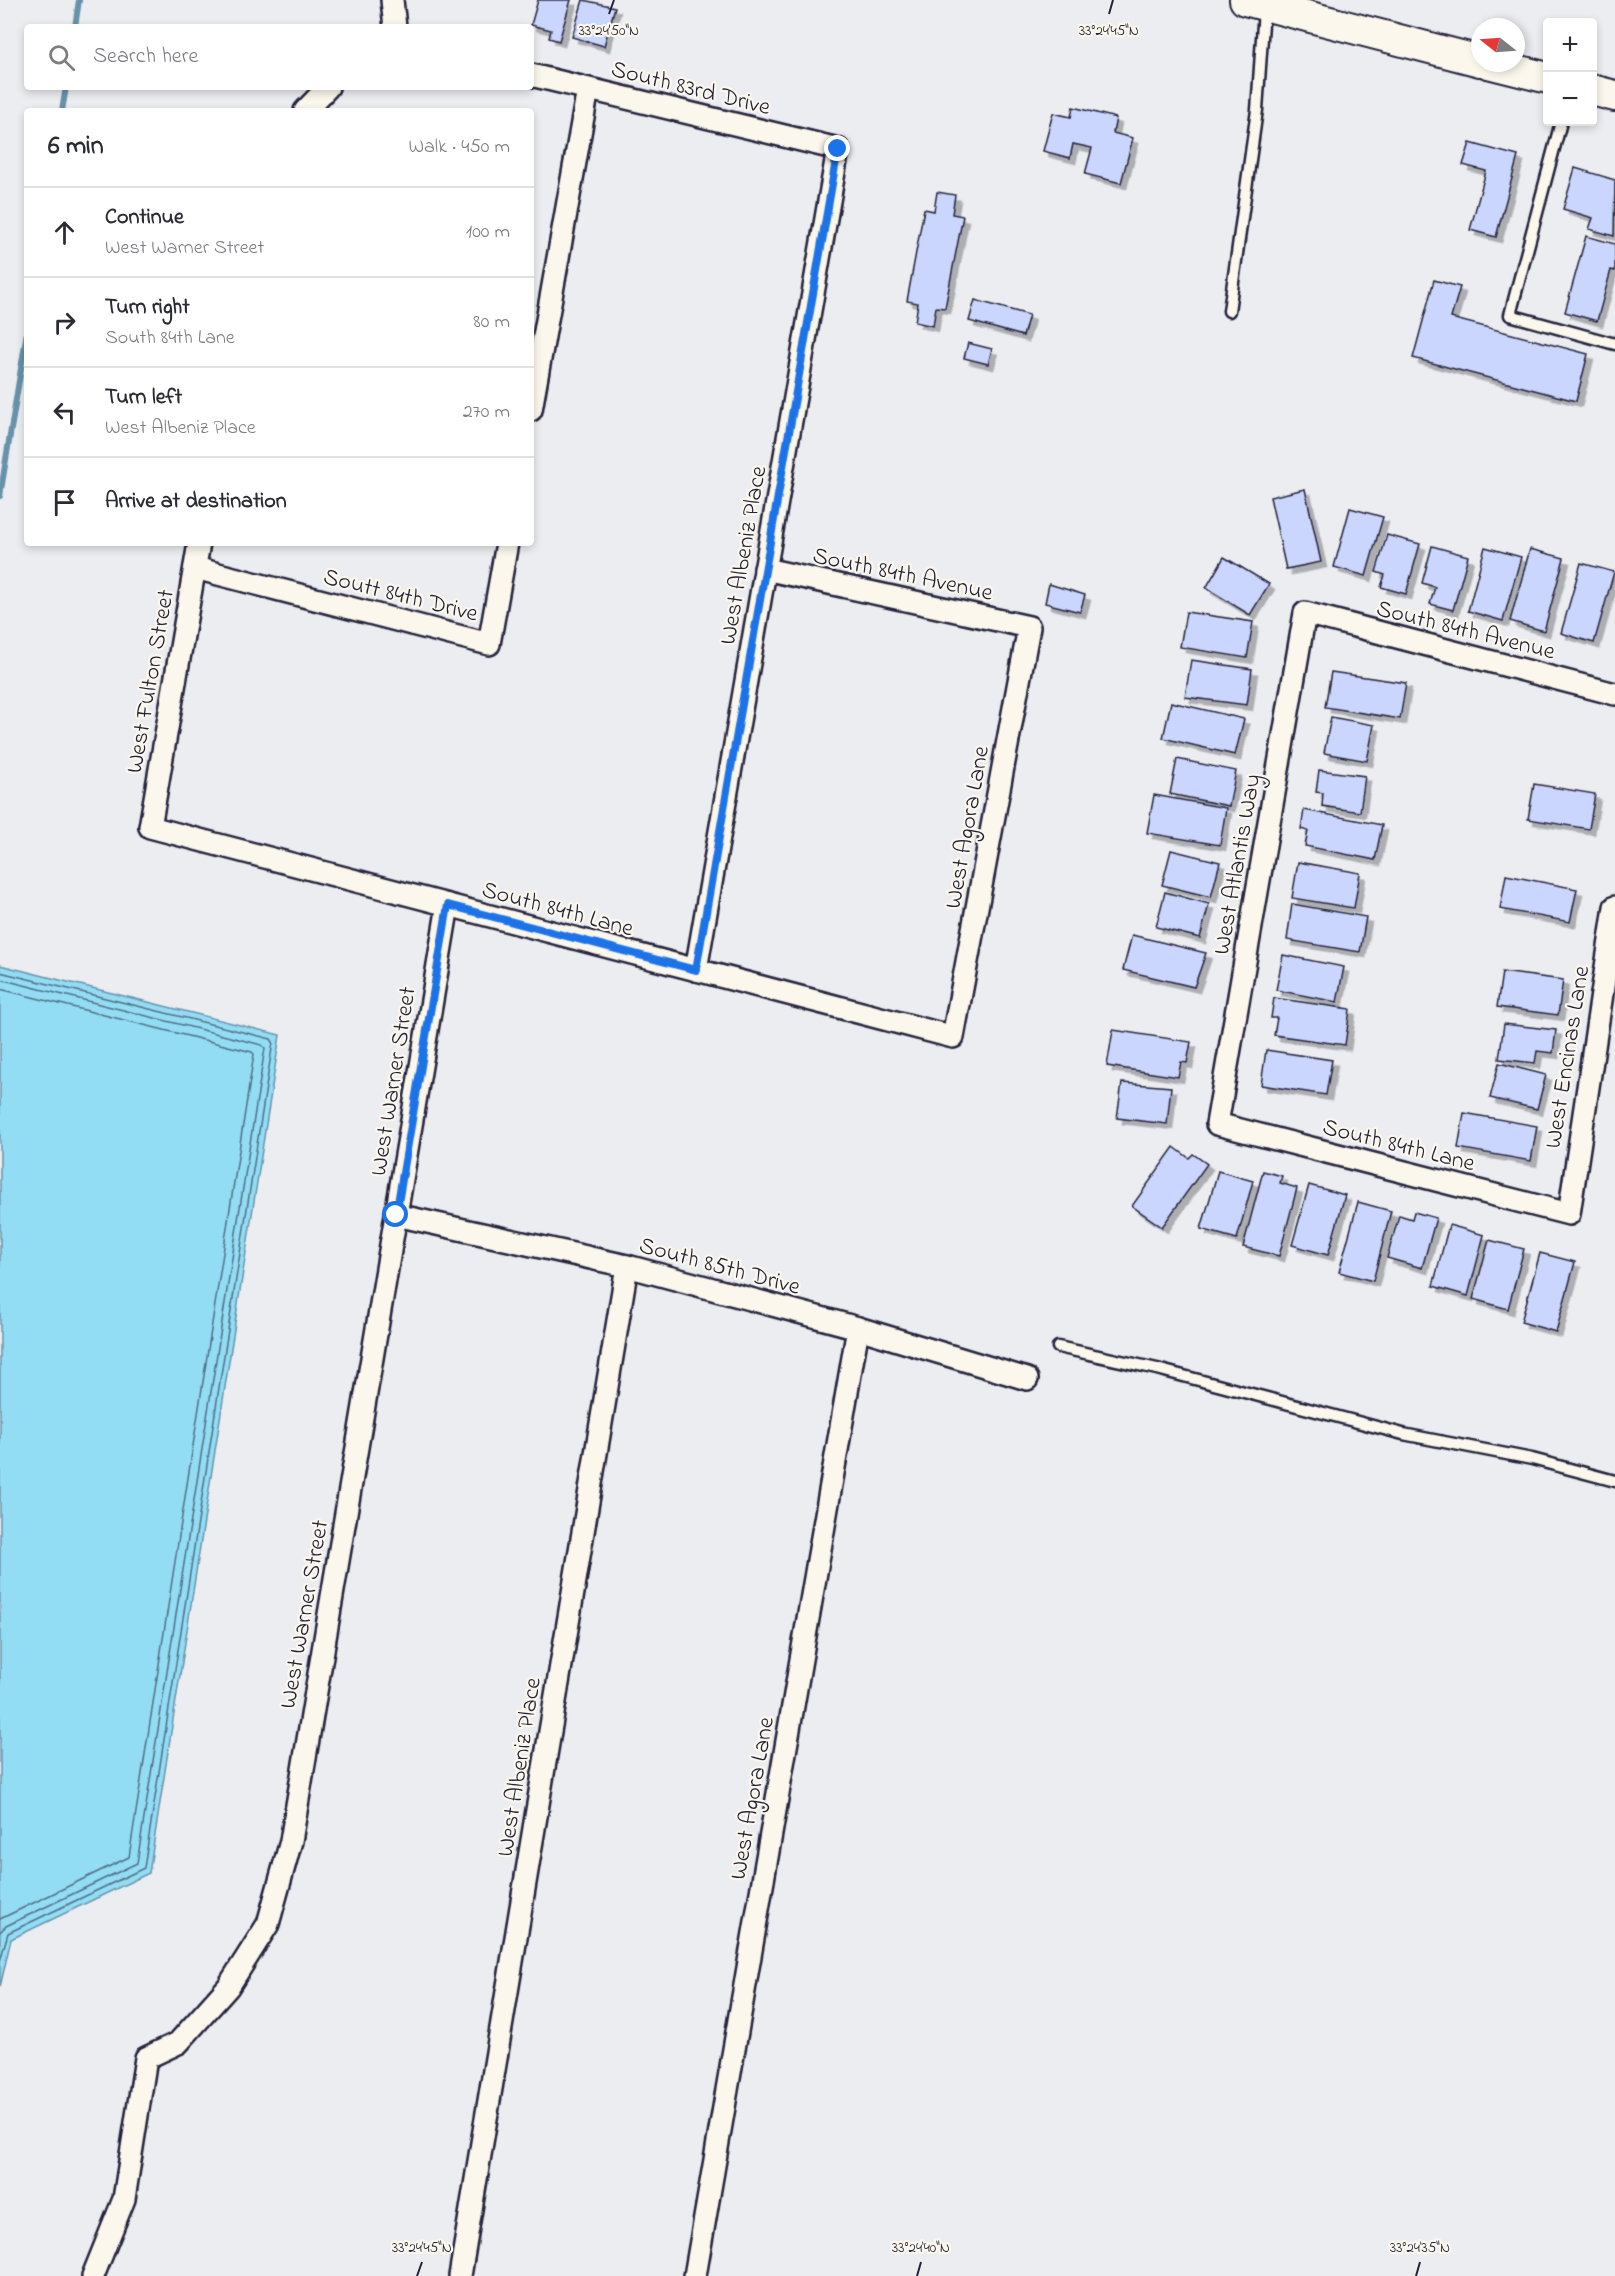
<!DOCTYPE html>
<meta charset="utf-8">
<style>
:root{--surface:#fff;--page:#f2f2f3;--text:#2b2b33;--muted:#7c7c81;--line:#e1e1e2}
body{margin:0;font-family:"Indie Flower",sans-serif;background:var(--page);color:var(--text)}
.controls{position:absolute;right:18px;top:18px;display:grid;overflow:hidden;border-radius:6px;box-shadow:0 3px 9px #0003}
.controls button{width:54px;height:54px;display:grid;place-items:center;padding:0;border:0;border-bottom:2px solid var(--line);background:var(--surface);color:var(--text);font:30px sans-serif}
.compass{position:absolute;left:1471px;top:18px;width:54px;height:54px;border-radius:50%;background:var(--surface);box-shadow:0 3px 9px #0003;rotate:287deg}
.stop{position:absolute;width:18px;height:18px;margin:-14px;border:4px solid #1a73e8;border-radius:50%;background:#fff}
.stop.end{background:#1a73e8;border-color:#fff;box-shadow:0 2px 6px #0008}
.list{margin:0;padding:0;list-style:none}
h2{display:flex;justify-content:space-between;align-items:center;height:78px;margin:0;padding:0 24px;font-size:26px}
h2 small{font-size:20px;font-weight:400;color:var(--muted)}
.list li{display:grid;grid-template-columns:39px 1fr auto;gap:18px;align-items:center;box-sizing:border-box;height:90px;padding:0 24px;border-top:2px solid var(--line)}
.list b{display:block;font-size:22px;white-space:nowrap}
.list p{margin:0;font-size:20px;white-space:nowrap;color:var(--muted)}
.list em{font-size:20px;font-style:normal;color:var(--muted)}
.icon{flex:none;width:33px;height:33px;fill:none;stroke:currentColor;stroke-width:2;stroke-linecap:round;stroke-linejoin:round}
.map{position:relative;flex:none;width:1615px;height:2276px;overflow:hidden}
.search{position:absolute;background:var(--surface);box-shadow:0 3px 9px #0003;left:24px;top:24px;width:510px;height:66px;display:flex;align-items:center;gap:15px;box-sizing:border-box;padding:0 21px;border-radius:6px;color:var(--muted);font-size:22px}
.panel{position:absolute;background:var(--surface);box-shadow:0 3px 9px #0003;left:24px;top:108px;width:510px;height:438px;border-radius:6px}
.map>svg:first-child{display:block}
</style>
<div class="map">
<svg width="1615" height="2276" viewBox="0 0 1615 2276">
<defs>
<filter id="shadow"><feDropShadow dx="5.5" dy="5.5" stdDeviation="0" flood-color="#0004"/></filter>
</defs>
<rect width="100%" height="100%" fill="#ecedf1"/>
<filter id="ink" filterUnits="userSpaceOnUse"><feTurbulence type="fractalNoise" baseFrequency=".0167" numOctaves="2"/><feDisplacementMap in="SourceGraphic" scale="12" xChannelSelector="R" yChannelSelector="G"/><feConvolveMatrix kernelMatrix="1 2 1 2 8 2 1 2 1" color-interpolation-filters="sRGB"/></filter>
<g filter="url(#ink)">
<polygon fill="#93ddf4" stroke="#6692aa" stroke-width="1.5" points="0,965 280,1035 149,1873 11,1939 0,1987"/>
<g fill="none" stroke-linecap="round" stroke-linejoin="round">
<g stroke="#4f6d85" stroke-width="1.5">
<polyline points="0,972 271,1039 273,1042 144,1868 8,1933 0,1961"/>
<polyline points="0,979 262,1045 265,1048 137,1863 6,1926 0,1932"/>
<polyline points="0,989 252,1052 254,1054 129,1857 0,1919"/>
</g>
<g stroke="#6692aa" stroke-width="6">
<polyline points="75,27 79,0"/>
<polyline points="62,111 66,87"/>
<polyline points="0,496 27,332"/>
</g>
</g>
<g fill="#cad6fd" stroke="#22223b" stroke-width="1.5" filter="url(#shadow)">
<polygon points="538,0 571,0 559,41 549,38 551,30 531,25"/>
<polygon points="583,0 615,7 604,46 572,37"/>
<polygon points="1073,107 1116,118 1113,133 1133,138 1121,183 1085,174 1092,148 1073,144 1070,158 1043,151 1053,113 1071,117"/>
<polygon points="1470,143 1518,156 1496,237 1470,230 1486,171 1463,165"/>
<polygon points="1575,168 1615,180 1614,236 1589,229 1593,218 1563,209"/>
<polygon points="937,192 955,195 952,214 963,216 945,308 936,307 933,326 915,322 918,303 907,301 924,209 934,211"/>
<polygon points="1586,236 1615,244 1615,271 1611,270 1597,321 1565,312"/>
<polygon points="1434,280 1460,287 1451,318 1588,354 1576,401 1413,358"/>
<polygon points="975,300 1029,315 1023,336 969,321"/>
<polygon points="968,343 992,349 988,364 964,358"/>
<polygon points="1305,489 1321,562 1286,569 1270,497"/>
<polygon points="1350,508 1383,517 1366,576 1334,567"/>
<polygon points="1387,535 1420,544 1406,594 1381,587 1385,575 1376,572"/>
<polygon points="1432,546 1468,556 1453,610 1430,604 1435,587 1422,583"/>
<polygon points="1485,547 1521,557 1503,621 1468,611"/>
<polygon points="1530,549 1564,558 1544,631 1510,621"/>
<polygon points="1224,557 1269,584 1250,615 1206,588"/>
<polygon points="1581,563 1614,572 1594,643 1561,633"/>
<polygon points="1049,584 1085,595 1080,612 1045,603"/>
<polygon points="1186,612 1253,622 1247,658 1180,647"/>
<polygon points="1191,660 1252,669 1247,705 1185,697"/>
<polygon points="1331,672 1406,683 1400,719 1325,707"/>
<polygon points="1171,702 1244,719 1235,755 1163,738"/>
<polygon points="1331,717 1374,725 1367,761 1324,753"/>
<polygon points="1177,759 1236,771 1229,806 1170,794"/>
<polygon points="1319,770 1365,776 1360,812 1322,806 1323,793 1316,792"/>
<polygon points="1534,784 1595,794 1589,829 1528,819"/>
<polygon points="1154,795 1226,808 1220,845 1147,833"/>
<polygon points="1304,810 1382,825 1375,860 1305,846 1308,831 1301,829"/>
<polygon points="1171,850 1220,862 1211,897 1162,885"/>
<polygon points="1298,862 1360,873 1354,908 1292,898"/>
<polygon points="1506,875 1577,889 1570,922 1500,909"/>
<polygon points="1165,892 1209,904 1200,938 1156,927"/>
<polygon points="1292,904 1366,917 1360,952 1287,940"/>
<polygon points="1132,935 1206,953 1194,987 1123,970"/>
<polygon points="1283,955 1344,967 1337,1002 1276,990"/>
<polygon points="1502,972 1563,980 1558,1015 1497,1007"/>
<polygon points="1274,998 1350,1009 1345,1045 1274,1035 1277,1018 1271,1018"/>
<polygon points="1504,1024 1556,1030 1553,1053 1537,1051 1535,1063 1499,1059"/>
<polygon points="1113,1030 1191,1042 1187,1063 1181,1062 1178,1077 1107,1066"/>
<polygon points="1266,1050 1332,1060 1326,1095 1261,1085"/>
<polygon points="1499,1063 1546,1075 1537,1109 1490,1098"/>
<polygon points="1122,1083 1171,1087 1167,1124 1117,1118"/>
<polygon points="1464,1113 1537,1126 1531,1161 1458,1148"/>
<polygon points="1174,1147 1189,1158 1193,1154 1207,1164 1162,1227 1132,1206"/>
<polygon points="1218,1171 1253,1181 1237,1239 1201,1229"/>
<polygon points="1263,1171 1282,1176 1280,1183 1297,1188 1279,1256 1243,1247"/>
<polygon points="1309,1185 1345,1195 1328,1255 1292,1245"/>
<polygon points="1358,1202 1391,1211 1373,1281 1339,1272"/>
<polygon points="1414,1212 1436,1218 1422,1268 1387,1258 1399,1215 1412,1219"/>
<polygon points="1449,1225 1484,1235 1468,1296 1433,1286"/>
<polygon points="1489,1240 1524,1249 1508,1309 1473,1299"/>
<polygon points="1540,1253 1575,1262 1556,1332 1521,1322"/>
</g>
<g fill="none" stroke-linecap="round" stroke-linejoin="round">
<defs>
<g id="service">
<polyline points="1561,122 1510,315 1615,344"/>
<polyline points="1229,311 1257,110 1264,9"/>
<polyline points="1058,1347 1157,1369 1403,1434 1532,1459 1615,1481"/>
</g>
<g id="minor">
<polyline points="392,0 395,27"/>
<polyline points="531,75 838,149 696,970"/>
<polyline points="305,111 328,87"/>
<polyline points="531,410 588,89"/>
<polyline points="199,543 150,827 953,1037 1029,627 765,569"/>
<polyline points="195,568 489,644 507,543"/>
<polyline points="1615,694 1305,613 1217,1124 1569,1214 1615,907"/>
<polyline points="396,1215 627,1266 858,1328 1027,1379"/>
<polyline points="93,2276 124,2199 146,2058 178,2043 228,1987 268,1924 291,1841 448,905"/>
<polyline points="460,2276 627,1266"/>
<polyline points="695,2276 858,1328"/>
</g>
<g id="secondary">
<polyline points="1245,0 1480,61"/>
<polyline points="1488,63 1548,78"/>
<polyline points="1592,90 1615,96"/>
</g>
</defs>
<use href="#service" stroke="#22223b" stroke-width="15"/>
<use href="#minor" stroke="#22223b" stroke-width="26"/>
<use href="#secondary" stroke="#22223b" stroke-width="34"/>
<use href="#service" stroke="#fbf7ec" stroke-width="10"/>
<use href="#minor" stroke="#fbf7ec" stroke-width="21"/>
<use href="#secondary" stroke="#fbf7ec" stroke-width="30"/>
</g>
</g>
<g fill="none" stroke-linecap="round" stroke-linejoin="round" filter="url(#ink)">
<polyline stroke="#1a73e8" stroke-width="8" points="396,1215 448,905 696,970 838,149"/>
</g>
<path fill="none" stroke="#22223b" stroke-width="2" d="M609,14L614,0M1109,14L1113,0M417,2276L422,2262M917,2276L921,2262M1416,2276L1420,2262"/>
<g text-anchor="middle" stroke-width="4.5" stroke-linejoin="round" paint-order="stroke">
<g font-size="24" fill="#22223b" stroke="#fbf7ec">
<text transform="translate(691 87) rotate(14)" y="8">South 83rd Drive</text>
<text transform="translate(742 555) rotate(-80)" y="8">West Albeniz Place</text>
<text transform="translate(903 573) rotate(12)" y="8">South 84th Avenue</text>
<text transform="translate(401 594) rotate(14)" y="8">Soutt 84th Drive</text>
<text transform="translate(1466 629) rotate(14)" y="8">South 84th Avenue</text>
<text transform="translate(149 681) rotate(-80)" y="8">West Fulton Street</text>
<text transform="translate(966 827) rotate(-80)" y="8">West Agora Lane</text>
<text transform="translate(1236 864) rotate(-80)" y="8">West Atlantis Way</text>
<text transform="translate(558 908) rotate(15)" y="8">South 84th Lane</text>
<text transform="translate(1566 1057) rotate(-81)" y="8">West Encinas Lane</text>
<text transform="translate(392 1081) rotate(-81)" y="8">West Warner Street</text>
<text transform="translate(1399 1144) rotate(14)" y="8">South 84th Lane</text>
<text transform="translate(720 1265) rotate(15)" y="8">South 85th Drive</text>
<text transform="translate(303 1614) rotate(-80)" y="8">West Warner Street</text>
<text transform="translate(518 1767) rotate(-81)" y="8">West Albeniz Place</text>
<text transform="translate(751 1798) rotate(-80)" y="8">West Agora Lane</text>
</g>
</g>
<g font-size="15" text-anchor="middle" fill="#22223b" stroke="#fbf7ec" stroke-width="4.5" stroke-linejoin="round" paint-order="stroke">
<text x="609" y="35">33°24'50"N</text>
<text x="1109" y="35">33°24'45"N</text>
<text x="422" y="2252">33°24'45"N</text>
<text x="921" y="2252">33°24'40"N</text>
<text x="1420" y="2252">33°24'35"N</text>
</g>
</svg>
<div class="controls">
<button>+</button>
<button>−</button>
</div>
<svg class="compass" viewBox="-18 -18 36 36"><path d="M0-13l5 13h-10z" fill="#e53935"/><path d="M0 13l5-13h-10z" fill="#7c7c81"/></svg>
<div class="stop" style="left:396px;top:1215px"></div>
<div class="stop end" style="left:838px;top:149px"></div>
<div class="search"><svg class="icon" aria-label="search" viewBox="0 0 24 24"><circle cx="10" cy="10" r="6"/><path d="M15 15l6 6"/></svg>Search here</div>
<section class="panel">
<h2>6 min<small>Walk · 450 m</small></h2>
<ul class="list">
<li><svg class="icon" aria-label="ahead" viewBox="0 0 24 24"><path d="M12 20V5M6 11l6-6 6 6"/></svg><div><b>Continue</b><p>West Warner Street</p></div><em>100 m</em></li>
<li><svg class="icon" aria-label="right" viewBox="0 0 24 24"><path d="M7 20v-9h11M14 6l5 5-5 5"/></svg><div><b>Turn right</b><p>South 84th Lane</p></div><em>80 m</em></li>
<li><svg class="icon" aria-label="left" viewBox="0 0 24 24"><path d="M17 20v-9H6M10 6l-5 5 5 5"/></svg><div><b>Turn left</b><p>West Albeniz Place</p></div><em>270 m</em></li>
<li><svg class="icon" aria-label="arrive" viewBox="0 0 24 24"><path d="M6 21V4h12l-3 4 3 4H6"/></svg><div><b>Arrive at destination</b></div></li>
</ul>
</section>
</div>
